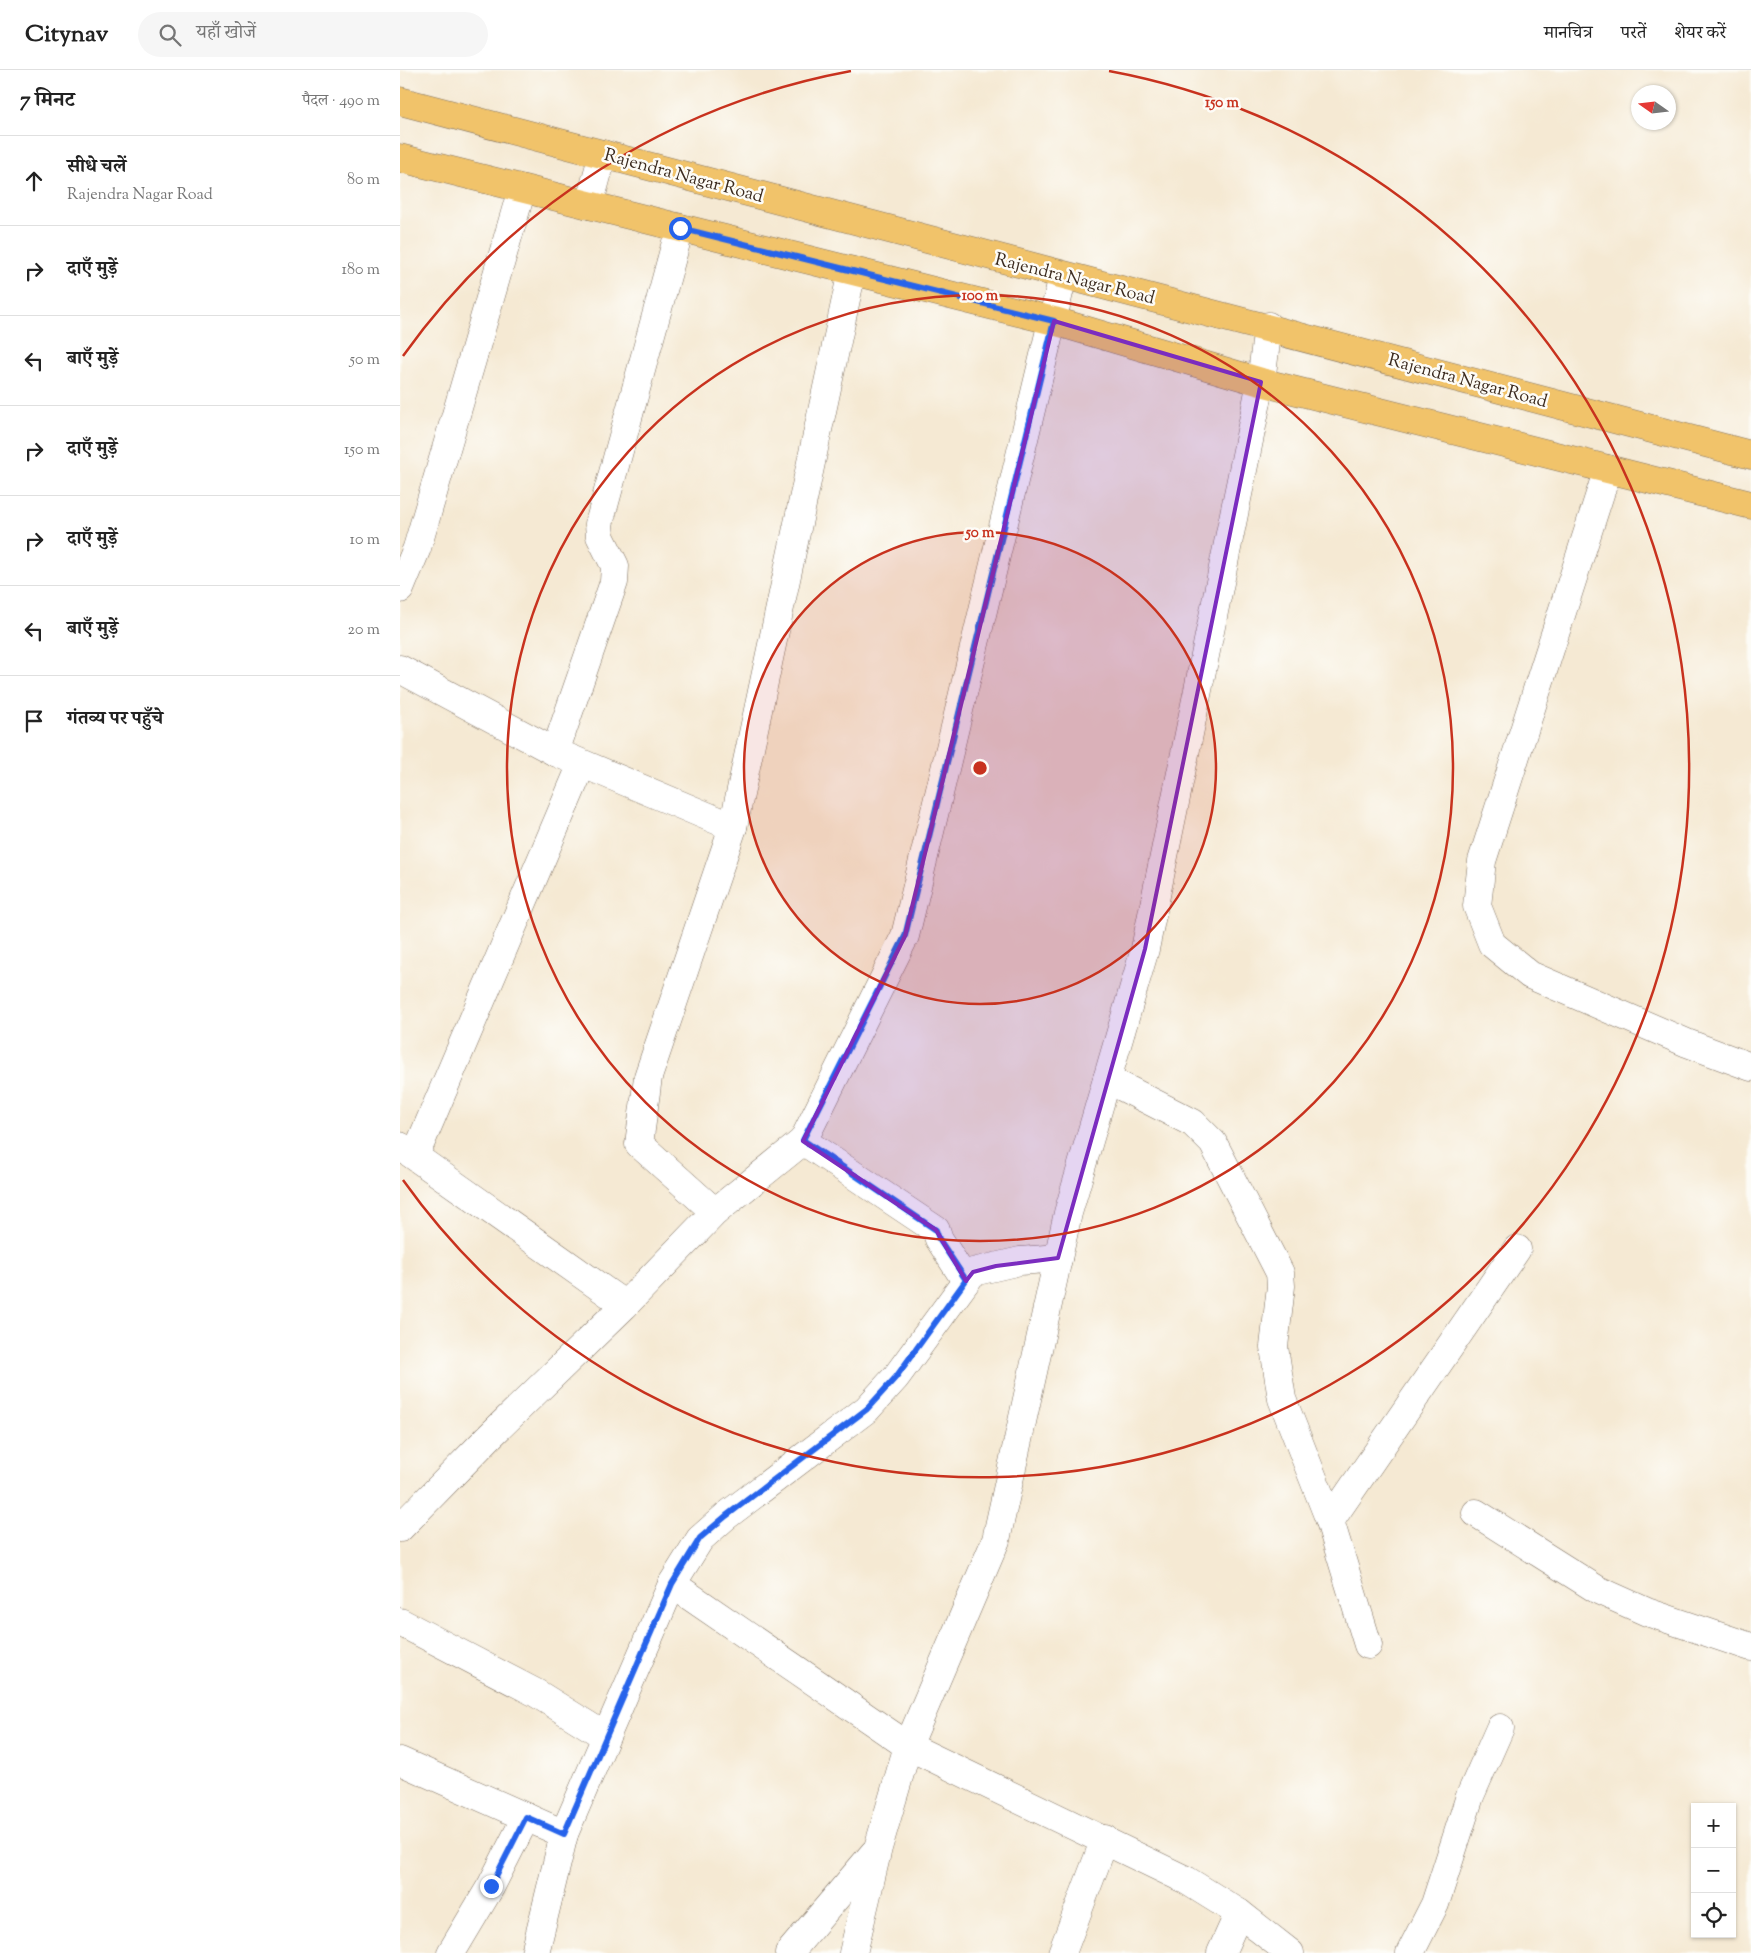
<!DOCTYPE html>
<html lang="hi">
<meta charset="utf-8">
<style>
:root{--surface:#fff;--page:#f6f6f6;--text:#222;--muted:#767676;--line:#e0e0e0}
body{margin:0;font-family:"Sorts Mill Goudy","Noto Serif Devanagari",serif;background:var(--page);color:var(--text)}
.controls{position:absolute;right:15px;bottom:15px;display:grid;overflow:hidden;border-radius:0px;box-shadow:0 1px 4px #0004}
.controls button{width:45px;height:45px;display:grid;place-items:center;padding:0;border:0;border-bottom:1px solid var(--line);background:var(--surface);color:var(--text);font:25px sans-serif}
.compass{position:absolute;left:1231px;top:15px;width:45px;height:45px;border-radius:50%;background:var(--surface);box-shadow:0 1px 4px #0004;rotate:284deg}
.stop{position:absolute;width:15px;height:15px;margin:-11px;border:4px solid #2563eb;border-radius:50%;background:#fff}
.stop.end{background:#2563eb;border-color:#fff;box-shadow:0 1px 5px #0008}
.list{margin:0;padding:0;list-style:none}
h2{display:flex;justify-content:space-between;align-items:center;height:65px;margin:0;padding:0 20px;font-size:21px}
h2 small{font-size:16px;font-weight:400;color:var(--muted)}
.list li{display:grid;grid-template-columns:32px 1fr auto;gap:15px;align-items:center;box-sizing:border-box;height:90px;padding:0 20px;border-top:1px solid var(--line)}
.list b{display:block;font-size:19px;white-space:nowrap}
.list p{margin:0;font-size:16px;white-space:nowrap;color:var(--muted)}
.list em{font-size:16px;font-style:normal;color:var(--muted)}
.icon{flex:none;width:28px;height:28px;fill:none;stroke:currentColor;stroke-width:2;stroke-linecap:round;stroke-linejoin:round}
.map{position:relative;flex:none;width:1351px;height:1883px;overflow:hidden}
header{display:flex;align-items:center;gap:30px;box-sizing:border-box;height:70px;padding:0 25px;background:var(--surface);border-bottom:1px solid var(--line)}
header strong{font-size:24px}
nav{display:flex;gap:28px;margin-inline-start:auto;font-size:18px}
.search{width:350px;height:45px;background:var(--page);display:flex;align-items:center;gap:12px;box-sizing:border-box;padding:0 18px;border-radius:28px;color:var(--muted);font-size:19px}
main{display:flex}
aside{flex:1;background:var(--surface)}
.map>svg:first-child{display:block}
</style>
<header>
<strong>Citynav</strong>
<div class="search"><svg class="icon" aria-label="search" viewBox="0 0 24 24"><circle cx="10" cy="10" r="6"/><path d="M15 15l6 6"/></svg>यहाँ खोजें</div>
<nav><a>मानचित्र</a><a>परतें</a><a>शेयर करें</a></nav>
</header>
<main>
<aside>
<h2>7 मिनट<small>पैदल · 490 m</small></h2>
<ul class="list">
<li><svg class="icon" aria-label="ahead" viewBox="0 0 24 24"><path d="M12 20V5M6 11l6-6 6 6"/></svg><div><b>सीधे चलें</b><p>Rajendra Nagar Road</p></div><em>80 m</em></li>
<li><svg class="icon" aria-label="right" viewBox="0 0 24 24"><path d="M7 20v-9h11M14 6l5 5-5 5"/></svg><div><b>दाएँ मुड़ें</b></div><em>180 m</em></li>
<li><svg class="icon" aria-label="left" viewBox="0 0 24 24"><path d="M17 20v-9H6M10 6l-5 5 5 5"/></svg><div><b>बाएँ मुड़ें</b></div><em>50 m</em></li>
<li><svg class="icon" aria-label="right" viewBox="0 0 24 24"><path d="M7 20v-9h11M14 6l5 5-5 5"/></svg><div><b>दाएँ मुड़ें</b></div><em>150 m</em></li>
<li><svg class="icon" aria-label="right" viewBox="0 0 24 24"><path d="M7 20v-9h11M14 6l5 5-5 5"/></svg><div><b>दाएँ मुड़ें</b></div><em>10 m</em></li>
<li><svg class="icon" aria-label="left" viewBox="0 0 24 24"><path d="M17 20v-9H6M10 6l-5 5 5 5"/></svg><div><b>बाएँ मुड़ें</b></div><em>20 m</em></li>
<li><svg class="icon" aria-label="arrive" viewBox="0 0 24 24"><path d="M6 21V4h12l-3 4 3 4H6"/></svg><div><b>गंतव्य पर पहुँचे</b></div></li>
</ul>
</aside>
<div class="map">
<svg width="1351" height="1883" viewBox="0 0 1351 1883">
<rect width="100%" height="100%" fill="#fdfcf7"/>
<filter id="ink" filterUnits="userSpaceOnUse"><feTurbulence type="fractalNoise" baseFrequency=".02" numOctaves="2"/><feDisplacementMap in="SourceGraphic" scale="10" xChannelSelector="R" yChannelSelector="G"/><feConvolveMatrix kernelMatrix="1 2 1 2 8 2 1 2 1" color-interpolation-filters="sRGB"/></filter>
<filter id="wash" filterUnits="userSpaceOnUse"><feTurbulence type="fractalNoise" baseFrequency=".0096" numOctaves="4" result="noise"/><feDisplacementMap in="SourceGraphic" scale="20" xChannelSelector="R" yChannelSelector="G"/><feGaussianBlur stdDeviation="1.12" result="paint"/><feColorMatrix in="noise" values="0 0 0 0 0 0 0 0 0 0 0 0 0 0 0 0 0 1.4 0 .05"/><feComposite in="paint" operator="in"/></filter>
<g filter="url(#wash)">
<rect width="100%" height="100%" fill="#f5e9d3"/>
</g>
<g filter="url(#ink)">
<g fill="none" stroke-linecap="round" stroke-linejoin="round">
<defs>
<g id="minor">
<polyline points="189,135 203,84"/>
<polyline points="1208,399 1082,791 1077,836 1092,874 1130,905 1287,973 1351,997"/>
<polyline points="0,519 17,478 122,119"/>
<polyline points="0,599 155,682 333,757"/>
<polyline points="155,682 214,512 215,496 200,466 199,454 280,158"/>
<polyline points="707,1009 793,1053 813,1073 880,1203 881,1216 874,1277 882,1329 930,1451 968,1575"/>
<polyline points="403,1071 536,1160 539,1169 566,1211"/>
<polyline points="0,1076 225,1235"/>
<polyline points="15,1086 182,694"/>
<polyline points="315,1142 239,1074 248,1007 333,757 452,201"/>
<polyline points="1076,1443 1198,1520 1247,1542 1351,1577"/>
<polyline points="930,1451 1117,1179"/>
<polyline points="0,1458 89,1367 225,1235 315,1142 403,1071 505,866 663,206"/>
<polyline points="272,1514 508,1676 786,1810 839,1843 890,1883"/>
<polyline points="0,1552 136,1623 205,1666"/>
<polyline points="0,1691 164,1764"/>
<polyline points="51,1883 91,1816 126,1747"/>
<polyline points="135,1883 164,1764 272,1514 300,1469 326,1446 467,1339 496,1307 573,1202 620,1191 658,1188"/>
<polyline points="389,1883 474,1783"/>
<polyline points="453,1883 478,1778 508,1676 596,1470 668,1143 745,879 861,312 868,256"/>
<polyline points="662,1883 705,1769"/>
<polyline points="821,1883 839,1843"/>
<polyline points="1010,1883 1035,1834 1070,1726 1100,1658"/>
</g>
<g id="major">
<path d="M0,31C450,149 901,265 1351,385"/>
<polyline points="0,88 654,251 861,312 1351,435"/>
</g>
</defs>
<use href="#minor" stroke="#7c6d5d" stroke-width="29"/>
<use href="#major" stroke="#7c6d5d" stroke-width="29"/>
<use href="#minor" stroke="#fff" stroke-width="28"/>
<use href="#major" stroke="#f1c36a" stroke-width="28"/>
</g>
</g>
<g fill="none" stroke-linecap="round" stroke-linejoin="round" filter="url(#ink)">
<polyline stroke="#2563eb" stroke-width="6" points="91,1816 126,1747 164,1764 272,1514 300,1468 326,1446 467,1339 496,1307 566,1210 539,1169 536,1160 403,1070 505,866 654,251 280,158"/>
</g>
<path fill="#7b2cbf" fill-opacity="0.2" stroke="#7b2cbf" stroke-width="4" stroke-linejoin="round" d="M654,251L861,312L745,879L658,1188L596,1196L573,1202L566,1211L536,1160L403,1071L505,866Z"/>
<circle cx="580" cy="698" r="236" fill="#c8321e" fill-opacity=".12"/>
<g fill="none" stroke="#c8321e" stroke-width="2.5">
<circle cx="580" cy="698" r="236"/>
<circle cx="580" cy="698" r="473"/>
<path d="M3 286A709 709 0 0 1 451 1M709 1A709 709 0 1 1 3 1110"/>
</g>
<g text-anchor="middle" stroke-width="5" stroke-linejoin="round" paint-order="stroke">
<g font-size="18" fill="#3b2a1e" stroke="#fdfcf7">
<text transform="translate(284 105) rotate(15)" y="6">Rajendra Nagar Road</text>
<text transform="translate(675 208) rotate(14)" y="6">Rajendra Nagar Road</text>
<text transform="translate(1068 310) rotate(15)" y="6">Rajendra Nagar Road</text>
</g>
</g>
<circle cx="580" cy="698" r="8" fill="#c8321e" stroke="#fdfcf7" stroke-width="2.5"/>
<g font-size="15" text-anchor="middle" font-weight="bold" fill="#c8321e" stroke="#fdfcf7" stroke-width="5" stroke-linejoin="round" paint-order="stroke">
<text x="822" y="37">150 m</text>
<text x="580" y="230">100 m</text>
<text x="580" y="467">50 m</text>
</g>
</svg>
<div class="controls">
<button>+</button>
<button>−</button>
<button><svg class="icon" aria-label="locate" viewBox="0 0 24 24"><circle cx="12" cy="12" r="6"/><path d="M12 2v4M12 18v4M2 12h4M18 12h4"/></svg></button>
</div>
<svg class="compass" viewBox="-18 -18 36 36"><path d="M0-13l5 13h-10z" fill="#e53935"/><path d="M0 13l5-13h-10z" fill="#767676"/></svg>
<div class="stop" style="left:280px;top:158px"></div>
<div class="stop end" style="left:91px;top:1816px"></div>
</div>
</main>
